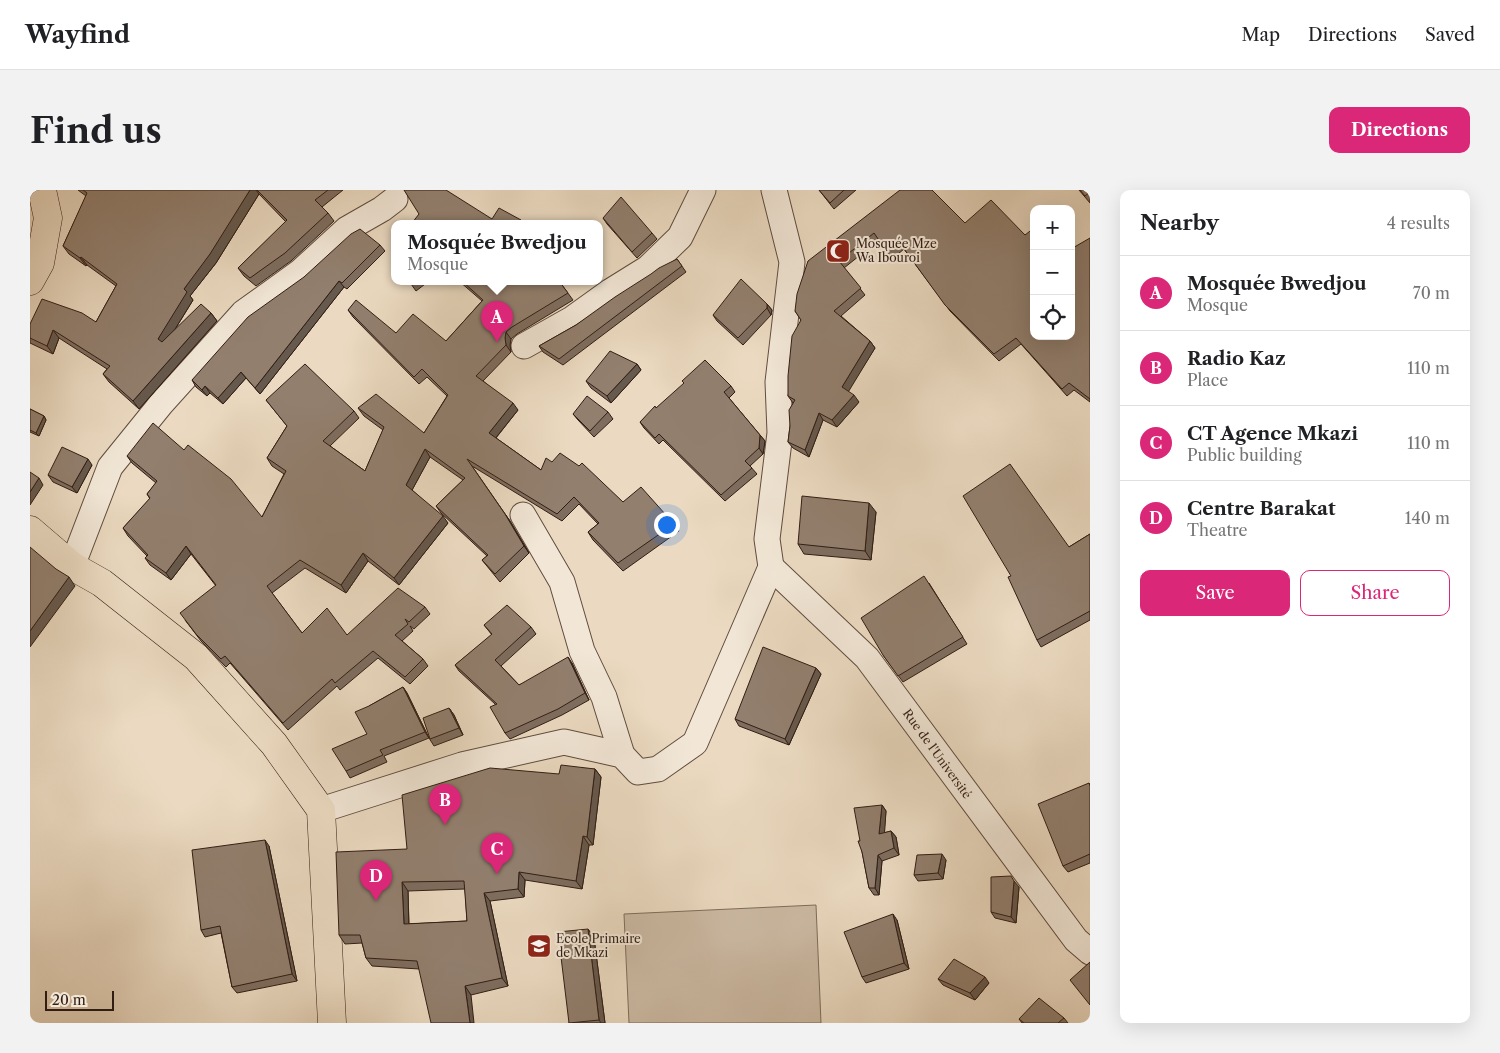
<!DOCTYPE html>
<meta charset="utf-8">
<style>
:root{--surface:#fff;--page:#f2f2f2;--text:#202124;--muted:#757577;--line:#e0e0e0;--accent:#db2777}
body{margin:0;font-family:"Libre Caslon Text",serif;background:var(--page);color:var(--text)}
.controls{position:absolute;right:15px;top:15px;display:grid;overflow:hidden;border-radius:10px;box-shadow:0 5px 20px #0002}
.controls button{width:45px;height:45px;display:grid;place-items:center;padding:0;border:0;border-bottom:1px solid var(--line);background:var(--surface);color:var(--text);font:25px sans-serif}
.scale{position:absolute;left:15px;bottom:12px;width:69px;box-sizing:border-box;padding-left:5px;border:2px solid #321d14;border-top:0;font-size:14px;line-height:18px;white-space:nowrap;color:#321d14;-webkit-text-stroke:4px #f2e7d7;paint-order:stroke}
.you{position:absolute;left:636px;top:334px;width:18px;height:18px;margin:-12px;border:4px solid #fff;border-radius:50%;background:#1a73e8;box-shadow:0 0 0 8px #1a73e833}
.badge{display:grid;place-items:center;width:32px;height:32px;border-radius:50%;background:var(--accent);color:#fff;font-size:16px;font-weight:700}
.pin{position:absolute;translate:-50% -41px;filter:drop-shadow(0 1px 2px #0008)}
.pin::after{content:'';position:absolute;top:26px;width:18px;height:15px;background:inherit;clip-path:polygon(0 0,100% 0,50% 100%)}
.popup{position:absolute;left:361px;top:30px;width:212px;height:65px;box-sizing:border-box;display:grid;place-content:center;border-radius:10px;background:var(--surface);filter:drop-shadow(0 1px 4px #0005);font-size:16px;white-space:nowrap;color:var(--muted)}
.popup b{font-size:19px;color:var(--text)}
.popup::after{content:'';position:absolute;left:50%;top:100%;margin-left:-10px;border:10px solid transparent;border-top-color:var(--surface)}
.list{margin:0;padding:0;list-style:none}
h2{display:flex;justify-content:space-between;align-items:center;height:65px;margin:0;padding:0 20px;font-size:21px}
h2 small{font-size:16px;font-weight:400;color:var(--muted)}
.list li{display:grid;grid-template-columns:32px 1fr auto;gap:15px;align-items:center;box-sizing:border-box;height:75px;padding:0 20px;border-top:1px solid var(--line)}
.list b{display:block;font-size:19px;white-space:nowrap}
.list p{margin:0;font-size:16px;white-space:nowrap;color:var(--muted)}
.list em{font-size:16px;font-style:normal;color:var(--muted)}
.actions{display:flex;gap:10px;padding:15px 20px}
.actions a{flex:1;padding:11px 0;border:1px solid var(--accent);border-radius:10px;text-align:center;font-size:18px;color:var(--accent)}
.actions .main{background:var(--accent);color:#fff}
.icon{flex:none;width:28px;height:28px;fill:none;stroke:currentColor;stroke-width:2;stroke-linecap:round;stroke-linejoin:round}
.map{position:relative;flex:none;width:1060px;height:833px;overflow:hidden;border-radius:10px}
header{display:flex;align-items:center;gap:30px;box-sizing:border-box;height:70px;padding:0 25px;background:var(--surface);border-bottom:1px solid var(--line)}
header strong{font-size:24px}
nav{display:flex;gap:28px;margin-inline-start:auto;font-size:18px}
.intro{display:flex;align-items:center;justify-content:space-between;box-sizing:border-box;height:120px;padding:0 30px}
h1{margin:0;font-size:35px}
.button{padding:12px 22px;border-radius:10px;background:var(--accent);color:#fff;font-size:18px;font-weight:700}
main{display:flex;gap:30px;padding:0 30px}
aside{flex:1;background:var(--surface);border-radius:10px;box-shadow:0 5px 20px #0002}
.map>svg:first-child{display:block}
</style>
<header>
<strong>Wayfind</strong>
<nav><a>Map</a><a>Directions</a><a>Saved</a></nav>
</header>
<div class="intro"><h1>Find us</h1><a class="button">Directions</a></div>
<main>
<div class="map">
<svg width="1060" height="833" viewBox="0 0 1060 833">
<rect width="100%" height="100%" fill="#ebdac1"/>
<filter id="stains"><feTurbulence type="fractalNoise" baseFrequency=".004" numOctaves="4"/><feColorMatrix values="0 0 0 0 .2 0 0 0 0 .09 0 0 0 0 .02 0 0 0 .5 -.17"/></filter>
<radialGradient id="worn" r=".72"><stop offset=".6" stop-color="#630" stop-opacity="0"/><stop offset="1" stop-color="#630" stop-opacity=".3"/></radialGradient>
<polygon fill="#ccbaa4" stroke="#7f6c5c" points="786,715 791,833 599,833 594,724"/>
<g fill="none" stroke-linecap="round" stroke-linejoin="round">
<defs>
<g id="minor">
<polyline points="494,156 542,129 581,101 618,78 650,47 673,0"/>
<polyline points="493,325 532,392 552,461 574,507 592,565"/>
<polyline points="42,376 80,277 131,214 213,123 270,82 317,39 352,19 365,9"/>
<polyline points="741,377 837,468 1046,750 1060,762"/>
<polyline points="291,620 432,575 534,552 592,565 608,582 628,579 665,553 741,377 737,349 750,243 748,192 762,72 744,0"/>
</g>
<g id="major">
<polyline points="0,91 10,73 18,28 12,0"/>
<polyline points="0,340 42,376 72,393 166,467 244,554 291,620 302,833"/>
</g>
</defs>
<use href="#minor" stroke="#604c3f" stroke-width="27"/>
<use href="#major" stroke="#321d14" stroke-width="29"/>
<use href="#minor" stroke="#f2e7d7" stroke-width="25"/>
<use href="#major" stroke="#ebdac1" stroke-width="28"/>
</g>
<g fill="#7e6d5f" stroke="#321d14" fill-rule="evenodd">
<polygon points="48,0 313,0 292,17 298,23 304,31 261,71 226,96 214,86 208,78 256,32 229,4 186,73 160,106 163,110 144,141 181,123 187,131 109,219 79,192 73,184 77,179 29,148 23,164 0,153 0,134 66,132 86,96 57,75 56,76 39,64 33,56 56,6"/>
<polygon points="789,0 826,0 804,19"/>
<polygon points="870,0 1004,146 1060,48 1060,212 1044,200 1037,206 991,154 969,171 920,121 874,59 862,69 849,50 814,78 835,105 811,126 840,151 845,158 818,201 829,212 807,237 793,230 779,267 763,258 758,252 763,213 758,206 771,130 765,121"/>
<polygon points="1049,0 1060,0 1060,13"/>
<polygon points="573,28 622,43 627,49 607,68 577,34"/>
<polygon points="350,55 355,61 317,99 314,97 230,204 216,188 193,214 180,203 177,206 166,197 162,190"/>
<polygon points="647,69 656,82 533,175 513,162 509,156 546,135"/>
<polygon points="379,91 399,91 386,101"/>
<polygon points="429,91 529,91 543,110 487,144 481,149 480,155 481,162 453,191 488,220 466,248 511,280 593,312 644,334 649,341 593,381 563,350 558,342 568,334 549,314 532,331 442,276 480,331 499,363 470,392 452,370 457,366 411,323 406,316 433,290 400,267 382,300 418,333 369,395 338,371 316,403 275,378 242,403 272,443 317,445 395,417 400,424 384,439 380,436 383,441 372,451 393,469 398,476 380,494 348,468 310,500 307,496 258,540 200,473 196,477 171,451 155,430 186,396 161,364 141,390 120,375 115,368 117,366 98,346 93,338 120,309 117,304 126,293 102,273 97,266 232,327 254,284 242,276 237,268 257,236 236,210 324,221 329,228 300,256 335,281 353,240 334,226 328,218 394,243 417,206 397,187 389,194 323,127 318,120 366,143 416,151 452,111"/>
<polygon points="737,114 742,120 741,125 713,155 687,131 683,125"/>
<polygon points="607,174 611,180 581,213 561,198 556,191"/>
<polygon points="701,196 705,202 699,208 735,251 733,264 720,276 727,284 695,311 633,250 629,254 614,238 610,232 626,218"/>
<polygon points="0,219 14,226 16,230 9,246 0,242"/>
<polygon points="578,222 583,229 564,247 548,230 543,224"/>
<polygon points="62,275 47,303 23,292 18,285"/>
<polygon points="846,322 841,370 774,364 768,354"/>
<polygon points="1060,344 1060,430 1011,457 1007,450 1039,357"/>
<polygon points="899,393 937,454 873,492 853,465"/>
<polygon points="454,435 501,437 506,444 471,476 489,495 542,473 559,510 532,525 480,549 475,543 465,514 429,481 425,475 462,445"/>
<polygon points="786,478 791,484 759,555 709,536 705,529"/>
<polygon points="373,497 377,503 399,548 419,518 424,525 433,545 404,556 399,548 354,566 357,572 320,588 316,581 337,544 339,516"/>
<path d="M565,579L571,587L563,655H559L552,699L495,690L494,707L460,711L478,796L441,805L389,779L342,776L336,768L332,753L315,754L309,745L377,659L529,584ZM435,699L437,731L379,734L378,701Z"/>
<polygon points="1059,593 1060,595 1060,673 1038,682 1033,676"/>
<polygon points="852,615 856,621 854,643 861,641 866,647 869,665 852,671 849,705 844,705 839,698 830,651"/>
<polygon points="239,656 267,791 207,803 202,797 191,743 175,747 171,740"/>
<polygon points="916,670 913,689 888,691 884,685"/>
<polygon points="989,697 986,733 965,728 961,722"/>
<polygon points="867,730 879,779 836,793 832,787"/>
<polygon points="558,739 564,748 575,833 539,833"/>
<polygon points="908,789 959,793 945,810 913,795"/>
<polygon points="1034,828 1038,833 992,833 989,829"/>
</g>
<g fill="#66594d" stroke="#321d14">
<polygon points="220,0 226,0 229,4 186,73 160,106 163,110 134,157 128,149 154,99"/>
<polygon points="51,67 57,75 56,76 50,68"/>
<polygon points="309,91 314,97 230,204 225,198"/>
<polygon points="737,114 742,120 741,125 737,118"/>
<polygon points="181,123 187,131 109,219 103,211"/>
<polygon points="23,140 29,148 23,164 17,156"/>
<polygon points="476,142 481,149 480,155 481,162 476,155 475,148"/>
<polygon points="840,151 845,158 817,204 812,197"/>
<polygon points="607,174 611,180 581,213 577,206"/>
<polygon points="211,182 216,188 193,214 188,208"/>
<polygon points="175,196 180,203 177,206 172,200"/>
<polygon points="824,205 829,212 807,237 802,230"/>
<polygon points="483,213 488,220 464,250 459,243"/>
<polygon points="789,223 793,230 779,267 775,260"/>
<polygon points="14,226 16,230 9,246 6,243"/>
<polygon points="730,245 735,251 733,264 729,258"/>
<polygon points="395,259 400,267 381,302 376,295"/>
<polygon points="58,269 62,275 47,303 42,297"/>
<polygon points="9,288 13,295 0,315 0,302"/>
<polygon points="839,313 846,322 841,370 835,361"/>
<polygon points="475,324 480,331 499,363 494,356"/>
<polygon points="413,326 418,333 369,395 364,388"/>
<polygon points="156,356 161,364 141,390 136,383"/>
<polygon points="333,363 338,371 316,403 311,395"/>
<polygon points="39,387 45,396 0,457 0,441"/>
<polygon points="538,467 542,473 559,510 555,503"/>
<polygon points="786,478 791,484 759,555 755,549"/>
<polygon points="373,497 377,503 399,548 395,542"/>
<polygon points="419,518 424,525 433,545 429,538"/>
<polygon points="565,579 571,587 563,655 557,647"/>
<polygon points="852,615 856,621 854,651 849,644"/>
<polygon points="861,641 866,647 869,665 864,658"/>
<polygon points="553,646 559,655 552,699 546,691"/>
<polygon points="235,650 239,656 267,791 262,784"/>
<polygon points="912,664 916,670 913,689 908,683"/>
<polygon points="848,665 852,671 849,705 845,698"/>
<polygon points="489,682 495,690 494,707 488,699"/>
<polygon points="984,691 989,697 986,733 981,727"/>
<polygon points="372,692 378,701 379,743 374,734"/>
<polygon points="454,703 460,711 478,796 472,788"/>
<polygon points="863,724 867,730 879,779 874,773"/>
<polygon points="558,739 564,748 575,833 571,833 569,830"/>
<polygon points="955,787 959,793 945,810 940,803"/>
<polygon points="435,796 441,805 444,833 440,833"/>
</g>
<g fill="#927f6e" stroke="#321d14" fill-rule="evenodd">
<polygon points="53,0 220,0 180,64 154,99 157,102 128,149 132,152 171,114 181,123 103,211 73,184 80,176 23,140 17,156 0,148 0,134 12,109 52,123 66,132 87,94 51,67 50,68 33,56 57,3"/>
<polygon points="227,0 298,0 285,10 298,23 255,63 220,88 208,78 257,30"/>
<polygon points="374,0 416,0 462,29 469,18 491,30 488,33 382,33 389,24"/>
<polygon points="789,0 814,0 800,13"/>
<polygon points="870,0 902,0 935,33 961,10 995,45 1004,38 1004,146 1041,146 1041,59 1060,48 1060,209 1039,193 1032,199 986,148 964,164 915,115 869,52 857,62 844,43 809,71 831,98 804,121 840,151 812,197 824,205 802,230 789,223 775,260 758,252 760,236 759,220 765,210 758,206 758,186 762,146 771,130 765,121 767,104 778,71"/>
<polygon points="1050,0 1060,0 1060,2 1055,6"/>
<polygon points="591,7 622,43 602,62 573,28"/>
<polygon points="330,39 350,55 312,93 309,91 225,198 211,182 188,208 175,196 172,200 162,190 218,127 274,87 321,44"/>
<polygon points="647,69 652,76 529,169 509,156 546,135 585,107 621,84 629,78"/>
<polygon points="711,89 737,114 737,118 708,148 683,125"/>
<polygon points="379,91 385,91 381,94"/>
<polygon points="432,91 529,91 538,103 482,137 476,142 475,148 476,155 446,186 483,213 459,243 511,280 516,268 522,272 530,263 549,276 552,273 593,312 611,297 644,334 588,373 558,342 569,333 544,307 527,324 437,269 475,324 494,356 465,384 452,370 458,365 406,316 435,288 395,259 376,295 413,326 364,388 333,363 311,395 270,370 237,396 272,443 297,418 317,445 368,398 395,417 379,432 375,429 378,434 365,445 393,469 375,487 343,461 305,493 302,489 253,533 195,466 191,469 166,444 150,423 186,395 156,356 136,383 115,368 118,365 93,338 120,308 117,304 127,291 97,266 123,233 154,260 158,255 201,289 232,327 256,281 237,268 257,236 236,210 275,174 324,221 293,251 335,281 354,237 328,218 346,204 394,243 418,205 392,179 384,187 318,120 326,110 366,143 383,124 416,151 453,110"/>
<polygon points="580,161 607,174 577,206 556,191"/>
<polygon points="675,170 701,196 694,202 730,245 729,258 715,271 722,278 691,305 629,244 625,248 610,232 625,216 626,218 654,193 652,191"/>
<polygon points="557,206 578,222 560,241 543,224"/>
<polygon points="0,219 14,226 6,243 0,240"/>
<polygon points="32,257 58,269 42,297 18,285"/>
<polygon points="980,274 1039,357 1060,344 1060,421 1007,450 978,387 981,386 933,306"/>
<polygon points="0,282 9,288 0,302"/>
<polygon points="772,306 839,313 835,361 768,354"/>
<polygon points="0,357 26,379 39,387 0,441"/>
<polygon points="894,386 933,447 868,486 853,465 831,428"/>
<polygon points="477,415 501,437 465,470 489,495 538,467 555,503 528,519 475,543 460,517 467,514 425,475 462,444 454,435"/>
<polygon points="733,457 786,478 755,549 705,529"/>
<polygon points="373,497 395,542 350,560 353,565 316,581 302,559 337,544 325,522 339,516"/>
<polygon points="419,518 429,538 400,549 393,528"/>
<path d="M531,575L565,579L557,647L553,646L546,691L489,682L488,699L454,703L472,788L435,796L440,833H401L387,771L336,768L330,745H309L306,662L377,659L372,605L460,578L529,584ZM434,691L437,731L374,734L372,692Z"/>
<polygon points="1059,593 1060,596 1060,664 1033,676 1008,614"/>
<polygon points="852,615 849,644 861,641 864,658 848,665 845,698 839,698 832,662 828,651 830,651 824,618"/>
<polygon points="235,650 262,784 202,797 190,736 171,740 162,660"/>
<polygon points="912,664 908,683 884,685 887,665"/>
<polygon points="981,686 984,691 981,727 961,722 961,687"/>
<polygon points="863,724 874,773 832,787 814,742"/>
<polygon points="558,739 569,830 539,833 528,742"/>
<polygon points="924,769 955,787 940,803 908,789"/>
<polygon points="1060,772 1060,815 1040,790"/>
<polygon points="1009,808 1034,828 1028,833 994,833 989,829"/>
</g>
<defs>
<symbol id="mosque-square" viewBox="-11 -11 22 22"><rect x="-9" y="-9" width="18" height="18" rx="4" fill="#8f2418" stroke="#f2e7d7"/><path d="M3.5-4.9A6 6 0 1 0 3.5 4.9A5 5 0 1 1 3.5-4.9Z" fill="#fff"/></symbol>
<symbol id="school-square" viewBox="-11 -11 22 22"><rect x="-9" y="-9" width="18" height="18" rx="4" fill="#8f2418" stroke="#f2e7d7"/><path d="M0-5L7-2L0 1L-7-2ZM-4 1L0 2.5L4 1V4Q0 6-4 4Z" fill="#fff"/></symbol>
</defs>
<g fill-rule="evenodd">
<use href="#mosque-square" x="794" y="47" width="28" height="28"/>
<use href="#school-square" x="495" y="742" width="28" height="28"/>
</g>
<g text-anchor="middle" stroke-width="4" stroke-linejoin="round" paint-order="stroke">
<g font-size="12" fill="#321d14" stroke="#f2e7d7" text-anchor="start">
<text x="826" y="58">Mosquée Mze<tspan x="826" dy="14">Wa Ibouroi</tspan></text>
<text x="526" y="753">Ecole Primaire<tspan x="526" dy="14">de Mkazi</tspan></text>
</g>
<g font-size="12" fill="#321d14" stroke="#f2e7d7">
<text transform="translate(907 564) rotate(54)" y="4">Rue de l'Université</text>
</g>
</g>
<rect width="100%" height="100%" filter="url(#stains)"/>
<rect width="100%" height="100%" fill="url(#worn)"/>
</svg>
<div class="controls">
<button>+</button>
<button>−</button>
<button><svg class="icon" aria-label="locate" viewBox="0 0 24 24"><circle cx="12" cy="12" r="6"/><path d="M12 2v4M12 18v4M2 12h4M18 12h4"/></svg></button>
</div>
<div class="scale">20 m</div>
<div class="you"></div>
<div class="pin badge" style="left:467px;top:152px">A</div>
<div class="popup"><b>Mosquée Bwedjou</b>Mosque</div>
<div class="pin badge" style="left:415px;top:635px">B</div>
<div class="pin badge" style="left:467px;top:684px">C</div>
<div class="pin badge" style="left:346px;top:711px">D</div>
</div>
<aside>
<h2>Nearby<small>4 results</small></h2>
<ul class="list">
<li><span class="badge">A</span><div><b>Mosquée Bwedjou</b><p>Mosque</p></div><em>70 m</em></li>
<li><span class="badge">B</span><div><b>Radio Kaz</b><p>Place</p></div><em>110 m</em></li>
<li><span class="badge">C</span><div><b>CT Agence Mkazi</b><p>Public building</p></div><em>110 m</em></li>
<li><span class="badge">D</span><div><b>Centre Barakat</b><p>Theatre</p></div><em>140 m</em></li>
</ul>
<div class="actions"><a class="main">Save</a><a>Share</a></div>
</aside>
</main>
